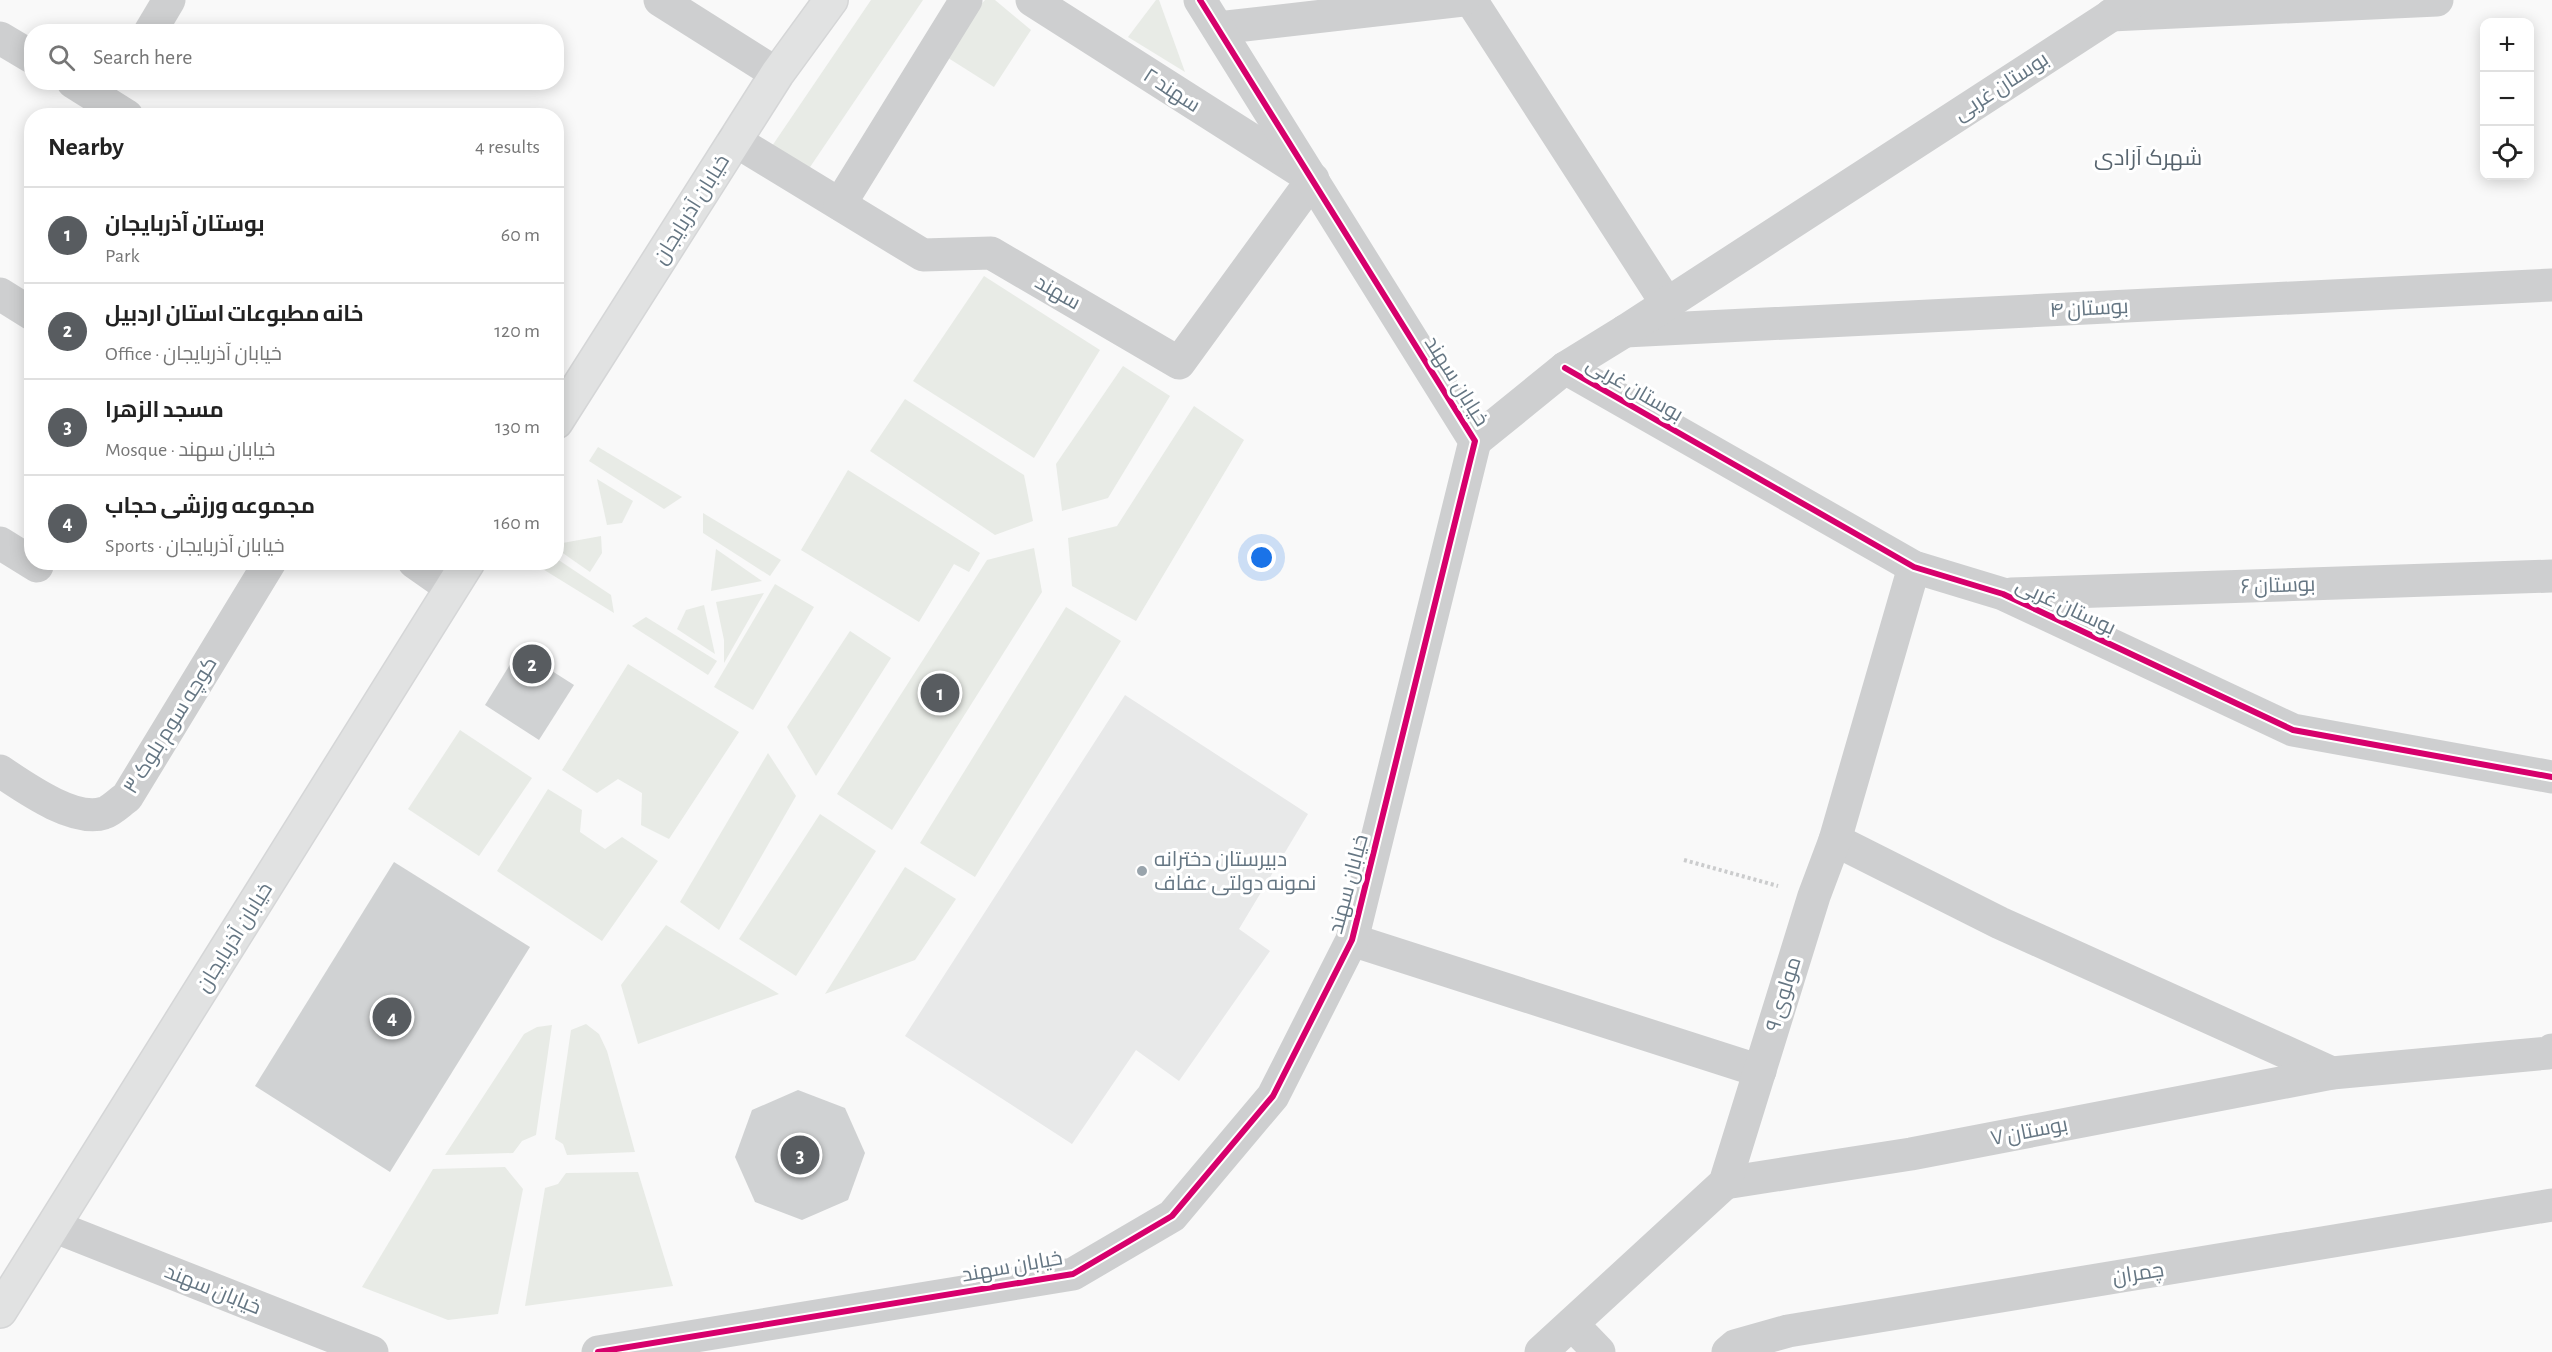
<!DOCTYPE html>
<meta charset="utf-8">
<style>
:root{--surface:#fff;--page:#f2f2f2;--text:#222;--muted:#767676;--line:#e0e0e0;--accent:#585c60}
body{margin:0;font-family:"Alegreya Sans",Cairo,sans-serif;background:var(--page);color:var(--text)}
.controls{position:absolute;right:18px;top:18px;display:grid;overflow:hidden;border-radius:12px;box-shadow:0 3px 15px #0003}
.controls button{width:54px;height:54px;display:grid;place-items:center;padding:0;border:0;border-bottom:2px solid var(--line);background:var(--surface);color:var(--text);font:30px sans-serif}
.you{position:absolute;left:1262px;top:558px;width:21px;height:21px;margin:-15px;border:4px solid #fff;border-radius:50%;background:#1a73e8;box-shadow:0 0 0 9px #1a73e833}
.badge{display:grid;place-items:center;width:39px;height:39px;border-radius:50%;background:var(--accent);color:#fff;font-size:20px;font-weight:700}
.pin{position:absolute;translate:-50% -50%;border:3px solid #fff;box-shadow:0 2px 6px #0006}
.list{margin:0;padding:0;list-style:none}
h2{display:flex;justify-content:space-between;align-items:center;height:78px;margin:0;padding:0 24px;font-size:26px}
h2 small{font-size:20px;font-weight:400;color:var(--muted)}
.list li{display:grid;grid-template-columns:39px 1fr auto;gap:18px;align-items:center;box-sizing:border-box;height:96px;padding:0 24px;border-top:2px solid var(--line)}
.list b{display:block;font-size:22px;white-space:nowrap}
.list p{margin:0;font-size:20px;white-space:nowrap;color:var(--muted)}
.list em{font-size:20px;font-style:normal;color:var(--muted)}
.icon{flex:none;width:33px;height:33px;fill:none;stroke:currentColor;stroke-width:2;stroke-linecap:round;stroke-linejoin:round}
.map{position:relative;flex:none;width:2552px;height:1352px;overflow:hidden}
.search{position:absolute;background:var(--surface);box-shadow:0 3px 15px #0003;left:24px;top:24px;width:540px;height:66px;display:flex;align-items:center;gap:15px;box-sizing:border-box;padding:0 21px;border-radius:24px;color:var(--muted);font-size:22px}
.panel{position:absolute;background:var(--surface);box-shadow:0 3px 15px #0003;left:24px;top:108px;width:540px;height:462px;border-radius:24px}
.map>svg:first-child{display:block}
</style>
<div class="map">
<svg width="2552" height="1352" viewBox="0 0 2552 1352">
<rect width="100%" height="100%" fill="#f9f9f9"/>
<polygon fill="#e8e9e9" points="1125,695 1308,814 1239,929 1270,951 1179,1081 1136,1050 1072,1144 905,1036"/>
<g fill="#e8ebe6">
<polygon points="871,0 923,0 806,173 770,149"/>
<polygon points="985,0 995,0 1031,30 994,87 945,56 968,19"/>
<polygon points="1156,0 1159,0 1185,72 1128,37"/>
<polygon points="984,276 1100,350 1034,458 913,381"/>
<polygon points="1123,366 1170,396 1108,498 1062,511 1056,464"/>
<polygon points="905,399 1024,475 1033,521 995,535 870,451"/>
<polygon points="1194,406 1244,440 1136,621 1072,586 1068,538 1117,526"/>
<polygon points="598,447 682,497 664,509 589,461"/>
<polygon points="848,470 980,553 969,572 954,564 919,622 801,550"/>
<polygon points="597,479 633,501 622,523 607,525"/>
<polygon points="703,513 781,560 770,576 703,533"/>
<polygon points="601,536 602,553 590,572 557,549 557,544"/>
<polygon points="1034,548 1042,592 892,830 837,794 987,560"/>
<polygon points="716,549 762,581 711,591"/>
<polygon points="557,559 611,595 614,613 533,563 556,562"/>
<polygon points="775,584 814,607 753,710 714,687"/>
<polygon points="764,593 724,663 724,640 716,602"/>
<polygon points="704,605 715,654 677,629 686,610"/>
<polygon points="1066,607 1121,641 975,877 920,843"/>
<polygon points="646,617 717,661 708,675 632,626"/>
<polygon points="850,631 891,658 816,776 787,727"/>
<polygon points="628,664 739,732 669,839 641,825 642,793 618,779 597,793 562,770"/>
<polygon points="460,730 532,778 479,856 408,809"/>
<polygon points="768,753 796,796 719,930 680,902"/>
<polygon points="548,789 582,810 580,832 605,849 622,837 658,861 602,941 497,871"/>
<polygon points="820,814 876,851 796,976 739,939"/>
<polygon points="905,867 956,899 915,960 825,994"/>
<polygon points="666,925 779,994 638,1044 621,985"/>
<polygon points="586,1024 599,1034 607,1051 635,1152 567,1155 563,1144 555,1139 571,1030"/>
<polygon points="552,1025 536,1135 522,1141 513,1153 445,1155 524,1034 537,1027"/>
<polygon points="505,1167 523,1189 498,1314 448,1320 362,1287 433,1169"/>
<polygon points="638,1172 673,1286 525,1306 545,1188 558,1184 566,1173"/>
</g>
<g fill="#d0d2d3">
<polygon points="519,650 574,685 539,740 485,705"/>
<polygon points="394,862 530,947 390,1172 255,1086"/>
<polygon points="798,1090 845,1108 865,1153 848,1200 802,1220 755,1202 735,1157 752,1110"/>
</g>
<g fill="none" stroke-linecap="round" stroke-linejoin="round">
<defs>
<g id="secondary">
<polyline points="556,422 777,74 831,0"/>
<polyline points="0,1311 468,562"/>
</g>
</defs>
<use href="#secondary" stroke="#d5d6d7" stroke-width="36"/>
<polyline stroke="#cbcccd" stroke-width="4" stroke-dasharray="3 3" stroke-linecap="butt" points="1684,860 1778,886"/>
<g stroke="#cecfd0" stroke-width="33">
<polyline points="660,0 777,74"/>
<polyline points="1471,0 1667,304"/>
<polyline points="2111,15 2437,0"/>
<polyline points="1218,28 1463,0"/>
<polyline points="150,32 169,0"/>
<polyline points="0,38 32,57"/>
<polyline points="73,82 127,116"/>
<polyline points="734,140 923,255 991,253 1179,363 1313,179 1032,0"/>
<polyline points="840,204 966,0"/>
<polyline points="0,294 32,314"/>
<polyline points="1625,331 2552,285"/>
<polyline points="1565,368 1914,567 2003,594 2293,730 2552,777"/>
<polyline points="1475,441 1565,368 1625,331 2135,0"/>
<polyline points="0,543 37,566"/>
<polyline points="414,562 451,588"/>
<polyline points="2011,594 2552,576"/>
<path d="M0,771C24,787 74,823 104,813C111,811 120,802 127,797L270,562"/>
<polyline points="1835,840 2000,923 2332,1073"/>
<polyline points="1352,940 1760,1071"/>
<polyline points="1725,1183 1911,1154 2332,1073 2548,1053 2552,1050"/>
<polyline points="53,1226 372,1352"/>
<polyline points="1572,1324 1599,1352"/>
<polyline points="598,1352 1073,1274 1172,1216 1273,1096 1352,940 1475,441 1200,0"/>
<polyline points="1541,1352 1725,1183 1814,896 1835,840 1914,567"/>
<polyline points="1728,1352 1735,1346 1788,1331 2552,1205"/>
</g>
<use href="#secondary" stroke="#e1e2e2" stroke-width="33"/>
<defs>
<g id="cycleway">
<polyline points="1565,368 1914,567 2003,594 2293,730 2552,777"/>
<polyline points="598,1352 1073,1274 1172,1216 1273,1096 1352,940 1475,441 1200,0"/>
</g>
</defs>
<use href="#cycleway" stroke="#fff" stroke-width="10"/>
<use href="#cycleway" stroke="#d6006c" stroke-width="6"/>
</g>
<circle fill="#99a4ac" stroke="#fff" stroke-width="2" cx="1142" cy="871" r="6"/>
<g text-anchor="middle" stroke-width="6" stroke-linejoin="round" paint-order="stroke">
<g font-size="21" fill="#657683" stroke="#fff">
<text transform="translate(2001 86) rotate(-33)" y="7">بوستان غربی</text>
<text transform="translate(1172 90) rotate(33)" y="7">سهند ۲</text>
<text transform="translate(691 209) rotate(-58)" y="7">خیابان آذربایجان</text>
<text transform="translate(1058 292) rotate(30)" y="7">سهند</text>
<text transform="translate(2089 308) rotate(-3)" y="7">بوستان ۴</text>
<text transform="translate(1457 381) rotate(58)" y="7">خیابان سهند</text>
<text transform="translate(1635 389) rotate(30)" y="7">بوستان غربی</text>
<text transform="translate(2278 585) rotate(-2)" y="7">بوستان ۶</text>
<text transform="translate(2066 606) rotate(25)" y="7">بوستان غربی</text>
<text transform="translate(170 725) rotate(-58)" y="7">کوچه سوم بلوک ۳</text>
<text transform="translate(1348 884) rotate(-75)" y="7">خیابان سهند</text>
<text transform="translate(234 937) rotate(-58)" y="7">خیابان آذربایجان</text>
<text transform="translate(1783 994) rotate(-73)" y="7">مولوی ۹</text>
<text transform="translate(2029 1131) rotate(-11)" y="7">بوستان ۷</text>
<text transform="translate(1012 1266) rotate(-10)" y="7">خیابان سهند</text>
<text transform="translate(2138 1273) rotate(-9)" y="7">چمران</text>
<text transform="translate(213 1289) rotate(22)" y="7">خیابان سهند</text>
</g>
<g font-size="21" fill="#657683" stroke="#fff" text-anchor="start">
<text x="1154" y="866">دبیرستان دخترانه<tspan x="1154" dy="24">نمونه دولتی عفاف</tspan></text>
</g>
<g font-size="22" fill="#57646e" stroke="#fff">
<text x="2148" y="165">شهرک آزادی</text>
</g>
</g>
</svg>
<div class="controls">
<button>+</button>
<button>−</button>
<button><svg class="icon" aria-label="locate" viewBox="0 0 24 24"><circle cx="12" cy="12" r="6"/><path d="M12 2v4M12 18v4M2 12h4M18 12h4"/></svg></button>
</div>
<div class="you"></div>
<div class="pin badge" style="left:940px;top:693px">1</div>
<div class="pin badge" style="left:532px;top:664px">2</div>
<div class="pin badge" style="left:800px;top:1155px">3</div>
<div class="pin badge" style="left:392px;top:1017px">4</div>
<div class="search"><svg class="icon" aria-label="search" viewBox="0 0 24 24"><circle cx="10" cy="10" r="6"/><path d="M15 15l6 6"/></svg>Search here</div>
<section class="panel">
<h2>Nearby<small>4 results</small></h2>
<ul class="list">
<li><span class="badge">1</span><div><b>بوستان آذربایجان</b><p>Park</p></div><em>60 m</em></li>
<li><span class="badge">2</span><div><b>خانه مطبوعات استان اردبیل</b><p>Office · خیابان آذربایجان</p></div><em>120 m</em></li>
<li><span class="badge">3</span><div><b>مسجد الزهرا</b><p>Mosque · خیابان سهند</p></div><em>130 m</em></li>
<li><span class="badge">4</span><div><b>مجموعه ورزشی حجاب</b><p>Sports · خیابان آذربایجان</p></div><em>160 m</em></li>
</ul>
</section>
</div>
